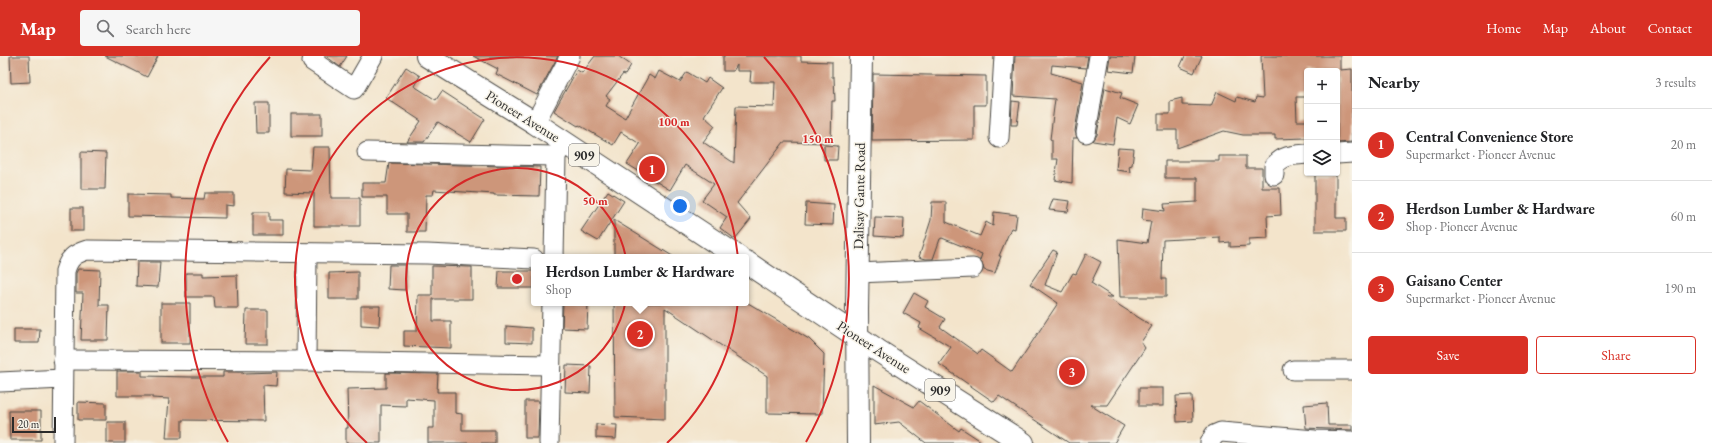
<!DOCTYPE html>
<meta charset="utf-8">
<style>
:root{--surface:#fff;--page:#f6f6f6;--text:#202124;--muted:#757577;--line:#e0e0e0;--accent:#d93025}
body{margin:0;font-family:"EB Garamond",serif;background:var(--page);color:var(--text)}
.controls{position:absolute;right:12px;top:12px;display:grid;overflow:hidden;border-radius:4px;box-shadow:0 1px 3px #0004}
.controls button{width:36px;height:36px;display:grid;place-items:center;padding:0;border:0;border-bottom:1px solid var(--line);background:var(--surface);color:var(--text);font:20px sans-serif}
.scale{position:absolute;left:12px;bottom:10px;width:44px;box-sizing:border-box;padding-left:4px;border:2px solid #2b2b2b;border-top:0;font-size:11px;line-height:14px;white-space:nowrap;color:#2b2b2b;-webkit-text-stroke:3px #f7f3e8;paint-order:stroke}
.you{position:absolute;left:680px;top:150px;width:14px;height:14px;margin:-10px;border:3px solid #fff;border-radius:50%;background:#1a73e8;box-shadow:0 0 0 6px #1a73e833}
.badge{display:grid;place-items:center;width:26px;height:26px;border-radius:50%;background:var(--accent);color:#fff;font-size:13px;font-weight:700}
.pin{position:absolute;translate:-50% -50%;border:2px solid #fff;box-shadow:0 1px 4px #0006}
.popup{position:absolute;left:531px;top:198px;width:218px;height:52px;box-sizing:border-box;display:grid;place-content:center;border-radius:4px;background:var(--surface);filter:drop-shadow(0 1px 3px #0005);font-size:13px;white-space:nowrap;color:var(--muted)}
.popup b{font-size:15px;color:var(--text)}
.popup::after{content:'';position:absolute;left:50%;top:100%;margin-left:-8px;border:8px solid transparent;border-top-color:var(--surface)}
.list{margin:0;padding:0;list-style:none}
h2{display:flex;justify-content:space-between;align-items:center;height:52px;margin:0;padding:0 16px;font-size:17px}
h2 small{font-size:13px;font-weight:400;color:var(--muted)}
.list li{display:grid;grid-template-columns:26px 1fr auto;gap:12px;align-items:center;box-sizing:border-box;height:72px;padding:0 16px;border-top:1px solid var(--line)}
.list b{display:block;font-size:15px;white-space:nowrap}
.list p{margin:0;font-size:13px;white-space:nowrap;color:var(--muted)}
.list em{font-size:13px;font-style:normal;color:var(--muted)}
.actions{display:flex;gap:8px;padding:12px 16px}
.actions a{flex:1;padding:9px 0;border:1px solid var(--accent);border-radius:4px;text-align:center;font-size:14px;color:var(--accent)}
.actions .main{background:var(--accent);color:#fff}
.icon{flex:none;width:22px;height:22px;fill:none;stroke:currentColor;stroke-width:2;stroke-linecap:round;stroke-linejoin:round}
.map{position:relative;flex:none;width:1352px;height:387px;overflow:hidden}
header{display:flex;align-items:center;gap:24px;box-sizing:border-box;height:56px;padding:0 20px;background:var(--accent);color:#fff}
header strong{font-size:19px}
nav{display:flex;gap:22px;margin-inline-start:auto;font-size:14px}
.search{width:280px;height:36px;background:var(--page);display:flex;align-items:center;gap:10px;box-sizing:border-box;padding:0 14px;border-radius:4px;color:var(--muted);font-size:15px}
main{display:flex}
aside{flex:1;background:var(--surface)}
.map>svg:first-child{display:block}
</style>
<header>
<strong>Map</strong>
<div class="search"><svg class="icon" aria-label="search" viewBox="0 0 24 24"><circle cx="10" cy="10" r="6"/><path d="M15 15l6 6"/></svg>Search here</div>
<nav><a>Home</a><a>Map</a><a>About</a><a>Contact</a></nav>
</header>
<main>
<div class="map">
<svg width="1352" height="387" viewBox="0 0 1352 387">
<rect width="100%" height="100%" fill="#f7f3e8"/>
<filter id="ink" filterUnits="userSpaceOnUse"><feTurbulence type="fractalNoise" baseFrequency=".025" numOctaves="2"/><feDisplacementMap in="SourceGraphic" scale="8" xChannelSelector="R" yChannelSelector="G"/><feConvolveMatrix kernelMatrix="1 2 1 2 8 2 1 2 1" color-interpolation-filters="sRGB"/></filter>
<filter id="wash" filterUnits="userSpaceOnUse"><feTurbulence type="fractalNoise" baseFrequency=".012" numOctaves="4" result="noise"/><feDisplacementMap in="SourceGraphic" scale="16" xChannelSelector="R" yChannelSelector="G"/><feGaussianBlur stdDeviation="0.9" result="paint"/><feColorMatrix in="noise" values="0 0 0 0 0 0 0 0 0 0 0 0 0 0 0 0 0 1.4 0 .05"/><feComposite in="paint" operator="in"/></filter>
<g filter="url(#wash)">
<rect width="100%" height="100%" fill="#f3e4cb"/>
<g id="blocks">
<g fill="#cd967a">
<polygon points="10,0 29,0 30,26 11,27"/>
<polygon points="105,0 158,0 147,21"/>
<polygon points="326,0 347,0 340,11"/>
<polygon points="473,0 558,0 537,39 496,18 498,13"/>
<polygon points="595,0 618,0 631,9 625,19 623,18 606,40 610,43 606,50 625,62 649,19 655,23 659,15 680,26 687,16 705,27 708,22 722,32 704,60 715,70 703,86 734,107 736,50 774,51 775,26 750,26 751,15 737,15 737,9 733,15 723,15 723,0 801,0 801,5 832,6 832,21 834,21 835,45 832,45 831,87 784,86 737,147 751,163 735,183 720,172 727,161 702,144 714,128 685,109 670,134 627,108 640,88 621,76 613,89 579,69 578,70 554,55 577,14 582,17"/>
<polygon points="1015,0 1088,0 1086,12 1052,9 1051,17 1083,26 1075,75 1077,82 1073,82 1072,127 1055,124 1058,103 1052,103 1052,84 1050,83 1055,43 1013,40"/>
<polygon points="1110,0 1135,1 1133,17 1108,14"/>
<polygon points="1185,0 1202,0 1194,17 1180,11"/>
<polygon points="1261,0 1340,0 1340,14 1352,13 1352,86 1337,87 1337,15 1307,15 1307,41 1296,41 1297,65 1307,65 1307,82 1275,83 1275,79 1243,79 1224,75 1177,92 1177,74 1158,74 1158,58 1170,58 1170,45 1182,42 1182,49 1211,50 1217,36 1236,45 1237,41 1255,46 1256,41 1263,42"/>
<polygon points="406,11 420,20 414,30 436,44 442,35 485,63 471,86 438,66 424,86 407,86 421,65 386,42"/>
<polygon points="873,18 986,20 986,49 974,49 974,84 872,85"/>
<polygon points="1105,32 1122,37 1120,42 1138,49 1130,68 1117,62 1113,88 1093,85 1097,79"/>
<polygon points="1012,45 1020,46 1017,69 1011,69"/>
<polygon points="255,47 269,47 269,77 256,77"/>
<rect x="291" y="58" width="31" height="22"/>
<polygon points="824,89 838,90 837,104 824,104"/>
<polygon points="313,91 330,91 331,142 360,142 360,170 314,170 314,137 285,136 286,113 311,114"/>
<polygon points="1118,92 1134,93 1132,109 1129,110 1130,116 1116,114"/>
<polygon points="81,96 106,97 105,133 81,133"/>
<polygon points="1219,100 1246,100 1246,112 1262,112 1262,132 1280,132 1281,159 1267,160 1268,182 1249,183 1249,190 1230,191 1230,186 1220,187 1220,181 1163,184 1162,223 1166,223 1166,241 1120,241 1118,183 1147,187 1151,165 1142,164 1143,152 1165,155 1164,148 1197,146 1197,122 1165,122 1165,105 1219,105"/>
<polygon points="389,107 540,111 539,140 494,139 494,138 434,134 433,139 426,139 425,176 407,176 407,158 387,158 387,141 362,141 362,127 386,127"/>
<polygon points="1315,117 1336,117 1336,162 1346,162 1346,175 1315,175"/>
<polygon points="608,135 624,145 598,185 581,175"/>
<polygon points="205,137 234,137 234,150 225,149 225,162 128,160 128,138 171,139 171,142 204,143"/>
<polygon points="1053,143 1070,145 1068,156 1049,154"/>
<polygon points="932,146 946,146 946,166 980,180 986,166 993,170 994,156 1017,159 1015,173 1011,172 999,200 1001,200 995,217 984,214 982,206 980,204 982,198 942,182 940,183 933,203 926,203 919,201 931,164"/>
<polygon points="806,147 834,149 833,169 805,168"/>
<rect x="71" y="152" width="12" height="23"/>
<polygon points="253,156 269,156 269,164 283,164 283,179 253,179"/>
<polygon points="875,161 904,162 903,182 874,180"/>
<polygon points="614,164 674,201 614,201"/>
<polygon points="1053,194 1057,196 1045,229 1062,236 1073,217 1076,218 1086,198 1101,206 1091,227 1113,241 1106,241 1152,270 1141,286 1145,292 1107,349 1090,349 1124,370 1114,387 1069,387 999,340 994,346 939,308 951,291 919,272 921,267 903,257 914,237 928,245 925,251 945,263 940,271 978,298 981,294 1012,316 1058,247 1030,228"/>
<polygon points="137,206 160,206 158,231 136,230"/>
<polygon points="389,209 406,209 405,234 388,233"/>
<polygon points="432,210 472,211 472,243 433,243 433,265 451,265 451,292 404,290 404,275 417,275 418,239 432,239"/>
<polygon points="78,213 100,214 99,249 109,249 108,284 81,284 83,237 76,237 76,217"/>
<polygon points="499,215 534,215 534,232 498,232"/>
<polygon points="358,216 358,243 329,243 329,217"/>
<polygon points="186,217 203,217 203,220 237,219 238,252 215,252 214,241 186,241"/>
<rect x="161" y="247" width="29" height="40"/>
<polygon points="563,247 588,247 587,273 562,272"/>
<polygon points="614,247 748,247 809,283 824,298 822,358 767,357 767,320 665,252 665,363 615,361"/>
<polygon points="361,250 380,250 379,270 361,269"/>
<polygon points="246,254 268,254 268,288 245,288"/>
<polygon points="506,270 532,272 532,287 506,286"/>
<polygon points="14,273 40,273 39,287 14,287"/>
<polygon points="566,309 591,310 590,337 565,336"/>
<polygon points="117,315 142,315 142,320 192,321 223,321 223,316 243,316 244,317 277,316 276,330 263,329 264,365 182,364 182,382 166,382 169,343 152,342 152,340 117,340"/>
<polygon points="386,317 438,318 437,336 455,336 455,357 462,358 462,374 495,374 495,387 428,387 428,372 434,372 434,344 406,342 406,350 381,349 381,387 346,387 346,372 348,372 347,333 386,332"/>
<polygon points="874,329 914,351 919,345 959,375 961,372 984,387 926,387 899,366 874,369"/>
<rect x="1139" y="332" width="24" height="18"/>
<polygon points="1192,339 1193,365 1177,366 1176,340"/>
<polygon points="525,345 539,345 538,382 525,382"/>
<polygon points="78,346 106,347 106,364 78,364"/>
<polygon points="1327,347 1328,369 1352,369 1352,374 1306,372 1304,349"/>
<polygon points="9,355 41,355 41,384 10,384"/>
<rect x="107" y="366" width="18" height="21"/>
<polygon points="596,368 617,369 616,383 596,382"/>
</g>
</g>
</g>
<g filter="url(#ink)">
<use href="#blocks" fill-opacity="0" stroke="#494743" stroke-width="1"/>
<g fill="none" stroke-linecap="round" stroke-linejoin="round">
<defs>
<g id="minor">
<polyline points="315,0 312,5 354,33 373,0"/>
<polyline points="535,67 570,0"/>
<polyline points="1086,77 1099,0"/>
<polyline points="999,82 1004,0"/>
<polyline points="367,96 556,100"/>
<polyline points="1337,98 1352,97"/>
<path d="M1274,119V110C1283,99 1294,99 1307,98"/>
<polyline points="554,201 556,100 563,89"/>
<polyline points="858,217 973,212"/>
<polyline points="63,304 306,305 550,309"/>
<polyline points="306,305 307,198"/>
<polyline points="1293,314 1352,314"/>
<polyline points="0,326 63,323"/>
<path d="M63,387L65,215C69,202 74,198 87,194L427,198L534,203"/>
<polyline points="549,387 552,247"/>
<polyline points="1210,387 1214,379 1221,376 1315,384 1352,385"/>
</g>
<polyline id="major" points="858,387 857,254 861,0"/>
<g id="highway">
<polyline points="427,0 535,67 738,201"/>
<polyline points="746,206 877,294 1023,387"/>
</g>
</defs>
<use href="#minor" stroke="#494743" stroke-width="21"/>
<use href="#major" stroke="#494743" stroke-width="24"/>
<use href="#highway" stroke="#494743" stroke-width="24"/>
<use href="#minor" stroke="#fff" stroke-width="19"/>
<use href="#major" stroke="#fff" stroke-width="22"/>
<use href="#highway" stroke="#fff" stroke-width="22"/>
</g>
</g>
<g fill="none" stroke="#d62828" stroke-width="2">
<circle cx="517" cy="223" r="111"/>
<path d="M367 387A222 222 0 1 1 667 387"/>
<path d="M228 386A332 332 0 0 1 270 1M764 1A332 332 0 0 1 806 386"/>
</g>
<g text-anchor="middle" stroke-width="3" stroke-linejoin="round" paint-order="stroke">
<g fill="#f7f3e8" stroke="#686764" stroke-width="1">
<rect x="569" y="88" width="30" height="22" rx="3"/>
<rect x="925" y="323" width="30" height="22" rx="3"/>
</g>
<g font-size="13" font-weight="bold" fill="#2b2b2b">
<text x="584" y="104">909</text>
<text x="940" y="339">909</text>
</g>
<g font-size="14" fill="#2b2b2b" stroke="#f7f3e8">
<text transform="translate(523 60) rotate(32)" y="5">Pioneer Avenue</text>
<text transform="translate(859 140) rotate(-89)" y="5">Dalisay Gante Road</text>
<text transform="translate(874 291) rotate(33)" y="5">Pioneer Avenue</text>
</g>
</g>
<circle cx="517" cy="223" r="6" fill="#d62828" stroke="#f7f3e8" stroke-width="2"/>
<g font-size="12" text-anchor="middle" font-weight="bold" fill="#d62828" stroke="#f7f3e8" stroke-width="3" stroke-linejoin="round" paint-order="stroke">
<text x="674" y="70">100 m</text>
<text x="818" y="87">150 m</text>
<text x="595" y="149">50 m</text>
</g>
</svg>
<div class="controls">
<button>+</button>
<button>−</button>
<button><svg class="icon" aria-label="layers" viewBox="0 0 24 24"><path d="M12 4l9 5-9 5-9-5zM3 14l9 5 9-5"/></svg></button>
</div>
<div class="scale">20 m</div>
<div class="you"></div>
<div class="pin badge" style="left:652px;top:113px">1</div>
<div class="pin badge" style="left:640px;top:278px">2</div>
<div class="popup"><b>Herdson Lumber &amp; Hardware</b>Shop</div>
<div class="pin badge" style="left:1072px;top:316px">3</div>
</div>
<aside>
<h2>Nearby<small>3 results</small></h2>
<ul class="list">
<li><span class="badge">1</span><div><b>Central Convenience Store</b><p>Supermarket · Pioneer Avenue</p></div><em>20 m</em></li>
<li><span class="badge">2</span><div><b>Herdson Lumber &amp; Hardware</b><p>Shop · Pioneer Avenue</p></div><em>60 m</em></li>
<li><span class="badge">3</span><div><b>Gaisano Center</b><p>Supermarket · Pioneer Avenue</p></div><em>190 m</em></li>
</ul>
<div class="actions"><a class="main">Save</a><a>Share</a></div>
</aside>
</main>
